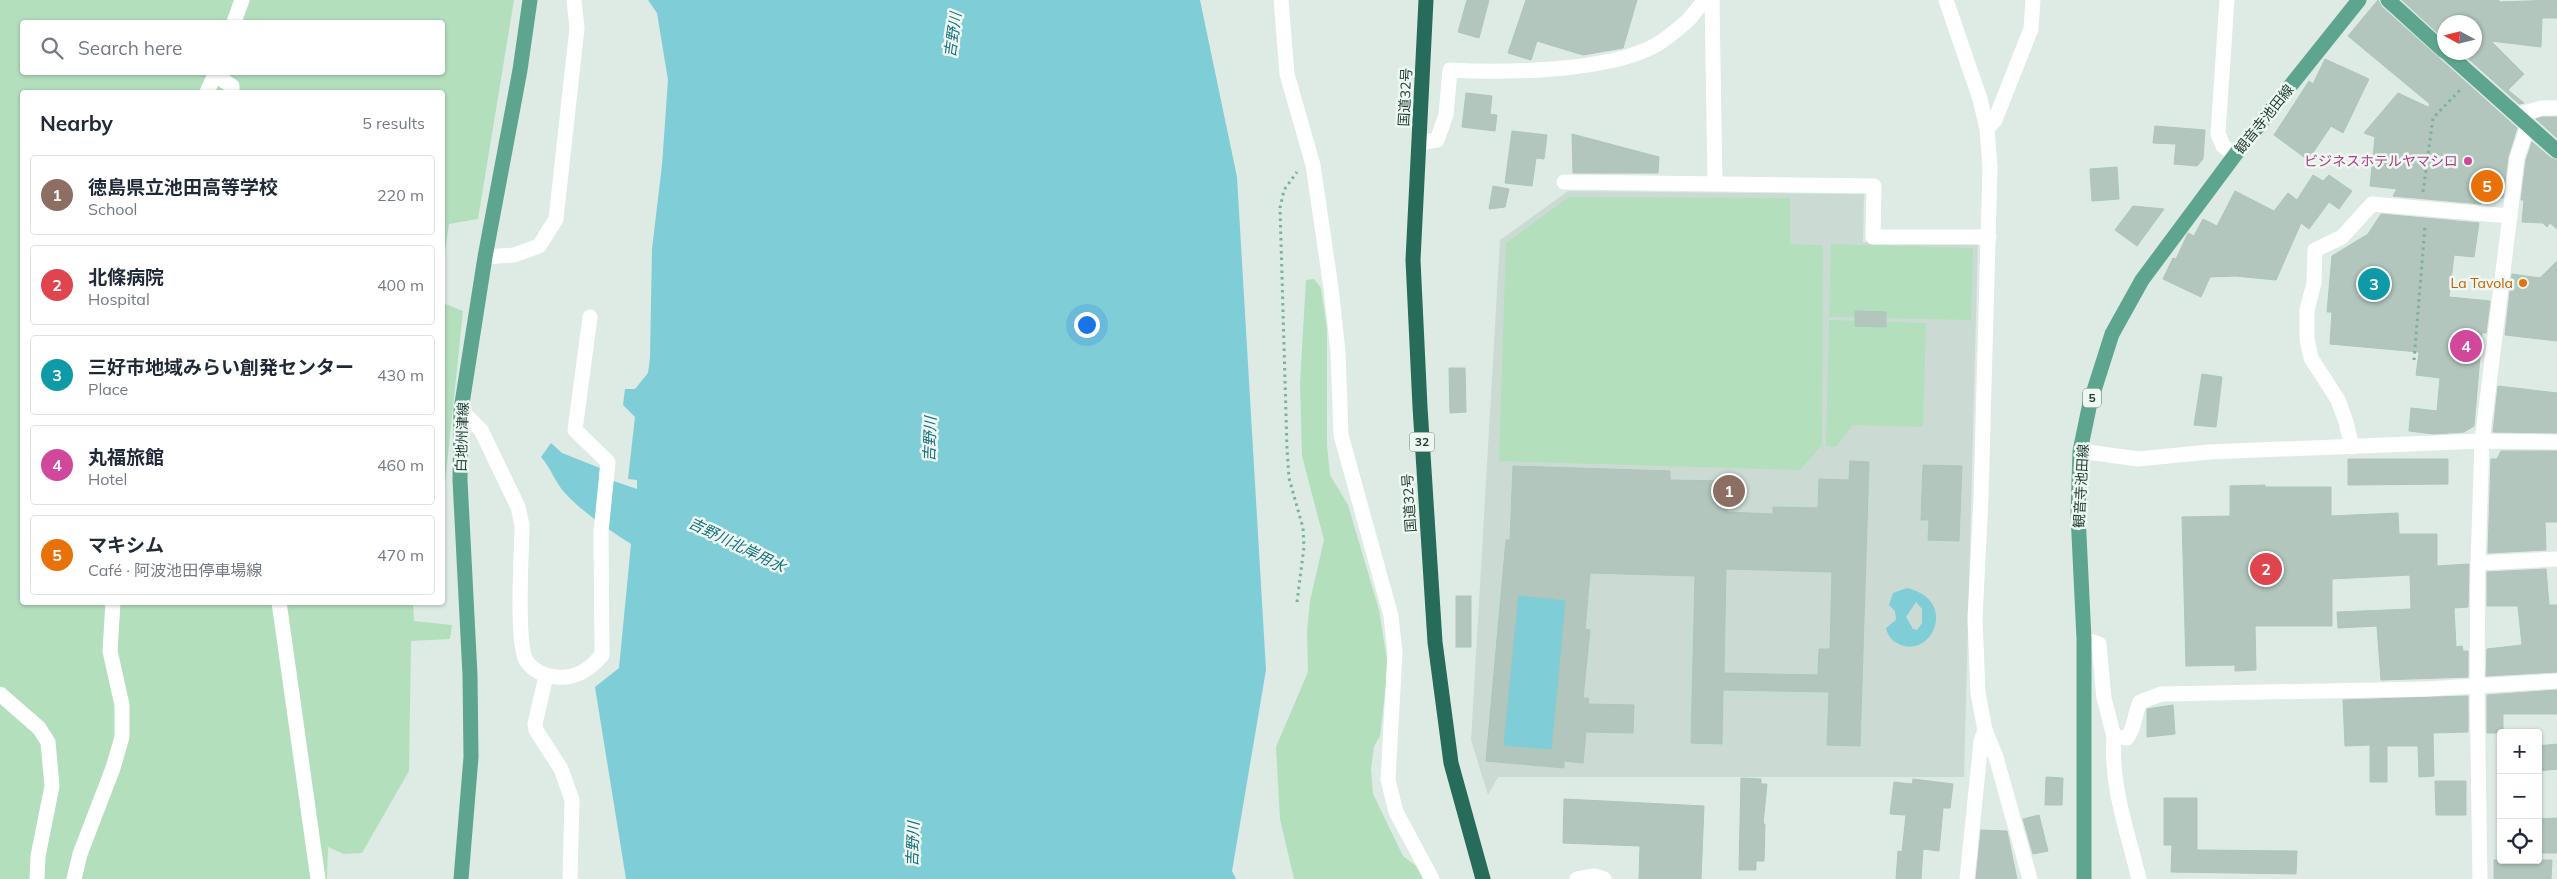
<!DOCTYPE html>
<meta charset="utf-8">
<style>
:root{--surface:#fff;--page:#f6f6f7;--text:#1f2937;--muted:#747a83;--line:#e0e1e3;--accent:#84473e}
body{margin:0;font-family:Mulish,"Noto Sans JP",sans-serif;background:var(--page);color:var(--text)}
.controls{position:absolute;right:15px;bottom:15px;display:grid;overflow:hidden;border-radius:5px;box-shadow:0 1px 4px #0004}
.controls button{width:45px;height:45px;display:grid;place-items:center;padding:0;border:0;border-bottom:1px solid var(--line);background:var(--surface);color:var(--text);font:25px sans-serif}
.compass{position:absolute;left:2437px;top:15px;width:45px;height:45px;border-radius:50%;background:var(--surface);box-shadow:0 1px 4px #0004;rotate:277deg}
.you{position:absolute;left:1086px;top:324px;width:18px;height:18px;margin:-12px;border:4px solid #fff;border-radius:50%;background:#1a73e8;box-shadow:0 0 0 8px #1a73e833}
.badge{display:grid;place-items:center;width:32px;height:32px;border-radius:50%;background:var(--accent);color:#fff;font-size:16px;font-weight:700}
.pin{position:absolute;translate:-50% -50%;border:2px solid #fff;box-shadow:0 1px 5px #0006}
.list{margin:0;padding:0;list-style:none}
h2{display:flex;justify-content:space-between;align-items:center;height:65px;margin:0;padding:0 20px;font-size:21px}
h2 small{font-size:16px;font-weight:400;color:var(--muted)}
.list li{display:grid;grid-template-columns:32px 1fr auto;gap:15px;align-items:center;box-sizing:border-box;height:80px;margin:0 10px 10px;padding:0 10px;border:1px solid var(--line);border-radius:5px}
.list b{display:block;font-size:19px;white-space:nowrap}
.list p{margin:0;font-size:16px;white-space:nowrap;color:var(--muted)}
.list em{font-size:16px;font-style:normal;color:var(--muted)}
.icon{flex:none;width:28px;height:28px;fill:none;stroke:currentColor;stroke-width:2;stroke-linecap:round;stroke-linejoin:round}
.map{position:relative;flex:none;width:2557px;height:879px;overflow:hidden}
.search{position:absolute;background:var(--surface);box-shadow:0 1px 4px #0004;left:20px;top:20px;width:425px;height:55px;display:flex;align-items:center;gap:12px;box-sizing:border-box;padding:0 18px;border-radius:5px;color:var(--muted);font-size:19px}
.panel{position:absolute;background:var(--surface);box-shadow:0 1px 4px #0004;left:20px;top:90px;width:425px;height:515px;border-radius:5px}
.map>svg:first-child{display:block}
</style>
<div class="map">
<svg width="2557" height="879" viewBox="0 0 2557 879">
<rect width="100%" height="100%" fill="#ddebe4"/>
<polygon fill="#cbdbd3" points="1568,191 1864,194 1863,242 1978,242 1964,777 1498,777 1488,795 1471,740 1500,240"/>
<g fill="#b3dfbd" fill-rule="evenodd">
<path d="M0,0H514L478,219L449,224L443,265L442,92H22V602L413,603L414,621L452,625L450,639L411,641L409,771L362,853L344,854L328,847L327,879H0ZM22,22H442V72H22Z"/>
<polygon points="1569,197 1790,198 1790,244 1823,245 1822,445 1800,470 1499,461 1506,243"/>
<polygon points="1831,244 1973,248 1971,320 1829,317"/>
<polygon points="1314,279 1321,288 1327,329 1327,446 1330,475 1348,505 1379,610 1388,667 1380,736 1374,746 1371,769 1373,794 1403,856 1416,866 1423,879 1294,879 1280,819 1276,747 1308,672 1307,631 1310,601 1324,540 1302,456 1300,383 1306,280"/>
<polygon points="443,303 463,311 443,503"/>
<polygon points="1829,320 1926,323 1923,427 1853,425 1836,447 1826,446"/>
</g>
<g fill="#7fcdd6" fill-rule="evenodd">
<path d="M648,0H1200L1237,177L1266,670L1232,871L1236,879H626L595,687L619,668L631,544C608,529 583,513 564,492C555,482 551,468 541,457L551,443L562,453L600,468L599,476L637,489V480L628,479L635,417L623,405L625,389H635L648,373L650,358L652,249L662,165L668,80L657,13Z"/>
<path d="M1907,588C1958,600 1933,657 1901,645C1893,642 1888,637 1886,628L1896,620L1895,611L1889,605L1893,593ZM1916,602L1922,609V623L1917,630L1913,629L1906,617Z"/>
<polygon points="1518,595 1566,600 1552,750 1503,746"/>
</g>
<g fill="#b2c6bd" stroke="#afc5bb" fill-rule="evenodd">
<polygon points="1467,0 1489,0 1479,38 1458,32"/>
<polygon points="1526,0 1637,0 1623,48 1583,55 1537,41 1531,60 1508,53"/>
<polygon points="2378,0 2382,7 2517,128 2508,157 2503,198 2482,196 2481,204 2393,196 2397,189 2370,186 2375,137 2364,133 2398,93 2428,107 2430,104 2348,36"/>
<polygon points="2402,0 2499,0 2499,2 2557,0 2557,18 2542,18 2541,47 2491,41 2524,74 2508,90 2524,103 2519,104 2461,52 2474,52 2474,22 2444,22 2444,39"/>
<polygon points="2325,59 2369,79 2343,133 2331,126 2308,160 2274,135 2309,81 2313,84"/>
<polygon points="1466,93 1492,96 1490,114 1497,115 1495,131 1462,127"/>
<polygon points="2543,117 2557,117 2557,138 2536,119"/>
<polygon points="2155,126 2205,130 2203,159 2197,166 2174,164 2176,144 2153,143"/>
<polygon points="1512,131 1547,135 1544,159 1536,158 1532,186 1505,183"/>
<polygon points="1572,134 1659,157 1658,173 1573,173"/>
<polygon points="2532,142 2551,158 2557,160 2557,229 2550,223 2547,227 2543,223 2522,222 2524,200 2521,200 2526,160"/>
<polygon points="2117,167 2119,199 2092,201 2090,169"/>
<polygon points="2313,175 2323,181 2329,175 2352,191 2339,209 2329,202 2309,229 2301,223 2276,280 2235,276 2210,277 2201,297 2163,279 2173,258 2176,259 2188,233 2194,236 2203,219 2217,226 2235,191 2274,211 2288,193 2297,200"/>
<polygon points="1493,186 1509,189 1505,207 1489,209"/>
<polygon points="2133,206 2164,209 2137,246 2115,230"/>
<polygon points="2381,214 2479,223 2474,257 2454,255 2449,297 2490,301 2486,333 2482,333 2474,426 2464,432 2433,434 2409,431 2411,408 2437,411 2440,378 2416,375 2419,352 2330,344 2332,312 2327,312 2332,256 2368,234"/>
<polygon points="2557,261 2557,341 2505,335 2512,274 2540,278"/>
<polygon points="1855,311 1886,312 1886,327 1855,326"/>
<polygon points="1449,368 1465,368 1466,412 1450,413"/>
<polygon points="2202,374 2222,377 2216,427 2194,425"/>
<polygon points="2498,386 2557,393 2557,433 2493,432"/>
<polygon points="2501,451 2557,451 2557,522 2545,522 2546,550 2488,553 2491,459 2497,459"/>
<polygon points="2348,459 2448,459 2448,484 2348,485"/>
<path d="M1850,461L1869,462L1860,746L1827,745L1829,692L1723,690L1722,744L1691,743L1695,576L1590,573L1585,629L1590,630L1583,698H1589L1588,704L1634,705L1633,733L1586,732L1583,763L1564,761V768L1486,761L1506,540H1510L1513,466L1670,471V480L1728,481L1727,512L1773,514V507L1818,508L1819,479L1849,480ZM1726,569L1832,572L1830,649H1819L1818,675L1724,673ZM1518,595L1566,600L1552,750L1503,746Z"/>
<polygon points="1923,465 1962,466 1959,541 1928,540 1929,520 1921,520"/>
<polygon points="2265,485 2265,487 2331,487 2331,516 2398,513 2399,534 2437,534 2437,566 2469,564 2468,607 2454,608 2456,647 2462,646 2463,651 2468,651 2468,677 2381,680 2377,626 2338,628 2337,612 2411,609 2410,575 2332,579 2332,626 2255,626 2256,670 2235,671 2235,665 2186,666 2182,517 2230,516 2230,486"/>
<polygon points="2546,569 2549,605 2557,605 2557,672 2486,676 2487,649 2522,645 2518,606 2487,606 2487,572"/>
<rect x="1456" y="596" width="15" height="51"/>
<polygon points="2557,690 2557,714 2503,714 2503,733 2487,733 2487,695"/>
<polygon points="2468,696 2468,732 2433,733 2434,776 2419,777 2418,746 2387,746 2387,782 2370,782 2370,745 2345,746 2343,700"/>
<polygon points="2173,705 2175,734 2147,737 2147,709"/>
<polygon points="2557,744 2557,769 2538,771 2538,746"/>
<polygon points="2046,777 2063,778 2062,805 2045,805"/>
<polygon points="1741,778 1761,779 1761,784 1767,784 1763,824 1765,824 1764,861 1756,861 1756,870 1739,870"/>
<polygon points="1913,779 1953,784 1950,808 1943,808 1939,851 1923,849 1921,879 1896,879 1898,851 1902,852 1906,815 1890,814 1894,782 1912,784"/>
<polygon points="2435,781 2466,781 2466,815 2436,815"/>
<polygon points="2164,798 2197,798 2197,850 2297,851 2296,874 2171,872 2172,845 2164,845"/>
<polygon points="1564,799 1704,806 1701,879 1639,879 1640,846 1563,843"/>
<polygon points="2039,815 2048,851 2033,854 2023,819"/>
<polygon points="2557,818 2557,853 2538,853 2538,819"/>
<polygon points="1981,830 2007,831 2017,879 1976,879"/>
<polygon points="2494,860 2552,860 2551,879 2494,879"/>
</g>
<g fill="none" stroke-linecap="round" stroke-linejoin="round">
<g stroke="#7ab29e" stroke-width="3" stroke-dasharray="2.5 4" stroke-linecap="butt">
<polyline points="2423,192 2433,118 2462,88"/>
<polyline points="2414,360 2425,226"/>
<polyline points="1297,602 1304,547 1303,528 1289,478 1287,449 1280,208 1284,190 1297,172"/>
</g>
<g stroke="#fff" stroke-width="15">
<polyline points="1281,0 1287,74 1313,165 1331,288 1338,352 1341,435 1391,616 1395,653 1388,780 1396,812 1432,879"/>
<polyline points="1712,0 1715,182"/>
<polyline points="1946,0 1980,99 1987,129 1990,167 1981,498 1975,619 1978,693 1985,730 1981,741 1967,879"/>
<polyline points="2227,0 2218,133 2223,146 2235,155"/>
<polyline points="234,22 242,0"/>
<polyline points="215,75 232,86 232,92"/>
<polyline points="207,92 216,72"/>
<polyline points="2516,115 2542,108 2557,108"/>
<polyline points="1987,129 1995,120 2031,29 2033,0"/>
<path d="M1419,143L1437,140L1446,115L1450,70C1504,73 1608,72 1656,45C1666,39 1677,30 1686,22C1696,13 1698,3 1711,0"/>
<polyline points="1564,182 1874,186 1873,237 1989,237"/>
<polyline points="485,257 514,255 539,246 556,219 577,28 574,0"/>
<path d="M461,410L481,430L518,507L522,525C522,551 515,645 527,662C534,671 545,676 556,677C576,679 590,669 602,655L601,532L608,462L575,430L590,317"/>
<polyline points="2352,447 2346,422 2338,400 2311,358 2307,339 2307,310 2314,283 2315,250 2342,237 2372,204 2510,216"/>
<polyline points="2080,451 2138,459 2209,452 2482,441 2557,442"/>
<polyline points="2478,563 2557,559"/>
<polyline points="279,602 318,879"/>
<path d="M2084,639L2099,644L2104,698L2114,737L2127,738C2135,728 2134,715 2140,702L2161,694L2426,689L2557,681"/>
<polyline points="546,676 535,724 536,730 561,769 572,800 570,879"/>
<polyline points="0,694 39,728 48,742 52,786 38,856 37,879"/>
<polyline points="1985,730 1996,757 2030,879"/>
<path d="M2114,737C2110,785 2128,833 2139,879"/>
<polyline points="74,879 80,854 113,768 122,737 122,705 110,651 113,602"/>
<polyline points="1577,879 1594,876 1604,879"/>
<polyline points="2480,879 2477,686 2478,563 2482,441 2517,158 2528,125"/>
</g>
<g stroke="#5da58f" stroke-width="15">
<polyline points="2388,0 2444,51"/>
<polyline points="2446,52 2557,151"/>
<polyline points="461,879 471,757 470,675 460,480 461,410 485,257 520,70 530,0"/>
<polyline points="2084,879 2084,639 2078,514 2080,451 2090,403 2112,334 2142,280 2235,155 2359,0"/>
</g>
<polyline stroke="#276b5a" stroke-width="15" points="1426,0 1413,260 1420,407 1435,642 1451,763 1483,879"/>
</g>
<circle fill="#d1479c" stroke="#eef7f2" stroke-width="2" cx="2468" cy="161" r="5"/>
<circle fill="#e8710a" stroke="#eef7f2" stroke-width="2" cx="2523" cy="283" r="5"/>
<g text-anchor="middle" stroke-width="5" stroke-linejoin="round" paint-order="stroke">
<g fill="#eef7f2" stroke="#5c746c" stroke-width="1">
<rect x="2083" y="388.5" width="18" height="19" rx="4"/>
<rect x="1409.5" y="432.5" width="25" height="19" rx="4"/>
</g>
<g font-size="12" font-weight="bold" fill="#1d3c32">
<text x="2092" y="402">5</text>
<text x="1422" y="446">32</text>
</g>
<g font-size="14" fill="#1d3c32" stroke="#eef7f2">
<text transform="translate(1405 97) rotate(-87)" y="5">国道32号</text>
<text transform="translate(2264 119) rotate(-51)" y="5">観音寺池田線</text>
<text transform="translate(462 437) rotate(-88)" y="5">白地州津線</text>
<text transform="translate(2081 486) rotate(-87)" y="5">観音寺池田線</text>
<text transform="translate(1409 503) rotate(-94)" y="5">国道32号</text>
</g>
<g font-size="14" fill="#b23c85" stroke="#eef7f2" text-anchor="end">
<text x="2458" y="166">ビジネスホテルヤマシロ</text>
</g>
<g font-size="14" fill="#c56008" stroke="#eef7f2" text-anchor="end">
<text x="2513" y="288">La Tavola</text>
</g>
<g font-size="15" font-style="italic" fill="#13707d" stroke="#eef7f2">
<text transform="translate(953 35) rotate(-82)" y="5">吉野川</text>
<text transform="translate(930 439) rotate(-88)" y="5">吉野川</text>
<text transform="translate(737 545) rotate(26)" y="5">吉野川北岸用水</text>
<text transform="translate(913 844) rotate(-88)" y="5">吉野川</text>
</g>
</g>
</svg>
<div class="controls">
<button>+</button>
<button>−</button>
<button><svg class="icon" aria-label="locate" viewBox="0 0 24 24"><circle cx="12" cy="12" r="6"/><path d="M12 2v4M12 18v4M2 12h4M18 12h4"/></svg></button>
</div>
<svg class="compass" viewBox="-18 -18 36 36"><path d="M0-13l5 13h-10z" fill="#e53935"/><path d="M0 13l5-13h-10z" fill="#747a83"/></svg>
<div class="you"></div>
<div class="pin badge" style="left:1729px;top:491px;background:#8d6e63">1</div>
<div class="pin badge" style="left:2266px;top:569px;background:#e0444e">2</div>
<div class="pin badge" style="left:2374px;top:284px;background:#0f9aa8">3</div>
<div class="pin badge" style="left:2466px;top:346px;background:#d1479c">4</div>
<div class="pin badge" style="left:2487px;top:186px;background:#e8710a">5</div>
<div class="search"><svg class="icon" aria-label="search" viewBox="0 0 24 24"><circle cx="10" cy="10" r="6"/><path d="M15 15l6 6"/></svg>Search here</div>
<section class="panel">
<h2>Nearby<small>5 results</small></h2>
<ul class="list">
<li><span class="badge" style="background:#8d6e63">1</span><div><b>徳島県立池田高等学校</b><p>School</p></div><em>220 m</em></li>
<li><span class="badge" style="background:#e0444e">2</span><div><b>北條病院</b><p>Hospital</p></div><em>400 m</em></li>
<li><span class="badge" style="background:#0f9aa8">3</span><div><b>三好市地域みらい創発センター</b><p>Place</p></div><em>430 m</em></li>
<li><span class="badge" style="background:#d1479c">4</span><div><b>丸福旅館</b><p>Hotel</p></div><em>460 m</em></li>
<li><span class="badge" style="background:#e8710a">5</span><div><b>マキシム</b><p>Café · 阿波池田停車場線</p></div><em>470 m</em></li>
</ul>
</section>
</div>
